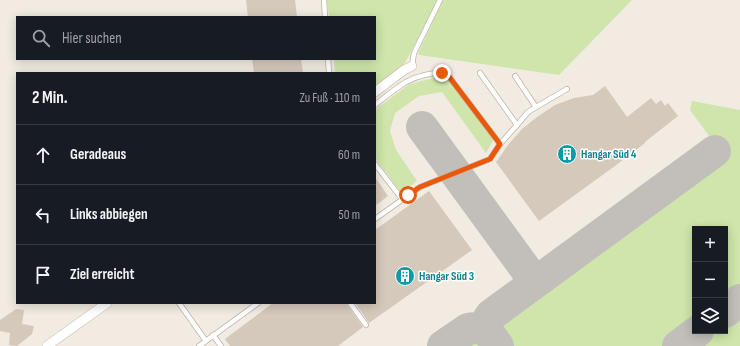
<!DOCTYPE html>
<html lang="de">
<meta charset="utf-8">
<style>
:root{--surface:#171b24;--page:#20242c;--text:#f1f3f6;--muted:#9ea1a6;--line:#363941}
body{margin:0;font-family:"Sofia Sans Condensed",sans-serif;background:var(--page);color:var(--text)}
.controls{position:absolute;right:12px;bottom:12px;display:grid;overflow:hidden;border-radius:0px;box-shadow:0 2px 10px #0003}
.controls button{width:36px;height:36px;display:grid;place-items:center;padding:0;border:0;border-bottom:1px solid var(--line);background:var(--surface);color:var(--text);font:20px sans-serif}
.stop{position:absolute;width:12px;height:12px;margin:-9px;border:3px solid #ea580c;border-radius:50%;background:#fff}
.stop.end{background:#ea580c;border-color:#fff;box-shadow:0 1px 4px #0008}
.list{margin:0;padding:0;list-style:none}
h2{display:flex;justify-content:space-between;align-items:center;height:52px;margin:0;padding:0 16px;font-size:17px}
h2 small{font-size:13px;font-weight:400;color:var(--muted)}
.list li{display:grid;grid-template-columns:26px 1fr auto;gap:12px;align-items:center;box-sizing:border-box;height:60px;padding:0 16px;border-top:1px solid var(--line)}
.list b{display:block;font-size:15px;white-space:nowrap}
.list em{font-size:13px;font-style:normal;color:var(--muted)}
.icon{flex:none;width:22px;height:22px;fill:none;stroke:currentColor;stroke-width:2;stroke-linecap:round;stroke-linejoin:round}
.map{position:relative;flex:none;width:740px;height:346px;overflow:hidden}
.search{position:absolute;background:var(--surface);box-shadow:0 2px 10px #0003;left:16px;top:16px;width:360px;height:44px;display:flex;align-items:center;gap:10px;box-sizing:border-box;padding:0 14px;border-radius:0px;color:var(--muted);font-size:15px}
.panel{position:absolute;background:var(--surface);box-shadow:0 2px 10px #0003;left:16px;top:72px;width:360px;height:232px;border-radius:0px}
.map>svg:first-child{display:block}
</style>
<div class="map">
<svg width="740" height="346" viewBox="0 0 740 346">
<rect width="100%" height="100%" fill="#f1ebe2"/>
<g fill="#d0e5ab" fill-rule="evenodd">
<polygon points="327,0 437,0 411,52 401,69 375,89 375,73 335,73 334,59 375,59 375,17 329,17"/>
<polygon points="443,0 632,0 559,75 419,55 418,53"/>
<polygon points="435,78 447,79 452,83 494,139 486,153 442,92 419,96 395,113 390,131 396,150 417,181 401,193 375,158 375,110 408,85 421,81"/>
<path d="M692,101L740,110V346H468L726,159L690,110ZM695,229H725V331H695Z"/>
</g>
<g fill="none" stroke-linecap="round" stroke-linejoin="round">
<g stroke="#c2bfba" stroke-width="32">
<polyline points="422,127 527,271"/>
<polyline points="725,312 740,300"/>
<path d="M443,346L468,329C476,327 481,328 488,332"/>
<path d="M498,346C491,336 481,327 491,315L715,151"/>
<polyline points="678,346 698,331"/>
</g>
</g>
<g fill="#d5c9bb">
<polygon points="246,0 295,0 297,17 248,17"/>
<polygon points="252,59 301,59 303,73 254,73"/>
<polygon points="605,86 627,117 651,98 656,104 661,100 665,106 668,103 678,116 645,142 645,143 615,166 539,221 496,162 508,145 522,129 537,117 555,105 574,98 593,95"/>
<polygon points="375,177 388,196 375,206"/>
<polygon points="429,191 472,250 369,323 355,303 375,303 375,230"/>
<polygon points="273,303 346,303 363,327 338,346 230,346 225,339"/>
<polygon points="16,309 24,310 22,324 34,326 32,334 17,346 9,345 10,333 0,331 0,320"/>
</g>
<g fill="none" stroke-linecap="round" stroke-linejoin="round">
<defs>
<g id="service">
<polyline points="324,0 325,17"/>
<polyline points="328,59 329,73"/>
<polyline points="412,66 414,53 440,0"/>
<polyline points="515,76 536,107 528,112 517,125"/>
<path d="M375,105C385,97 396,88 406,82C417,76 435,71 447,74L500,144L517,125L480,73"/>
<polyline points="536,107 567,89"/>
<polyline points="375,164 402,199"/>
<polyline points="375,219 420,187 490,159 500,144"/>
<polyline points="179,303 206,341"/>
<polyline points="350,303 366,325"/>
<polyline points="213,335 221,346"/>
<polyline points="199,346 258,303"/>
</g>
<g id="minor">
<polyline points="375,92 404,70 412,66"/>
<polyline points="47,346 107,303"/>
</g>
</defs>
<use href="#service" stroke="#bfb5a8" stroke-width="6"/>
<use href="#minor" stroke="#bfb5a8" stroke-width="10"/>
<use href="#service" stroke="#fff" stroke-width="4.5"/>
<use href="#minor" stroke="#fff" stroke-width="9"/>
</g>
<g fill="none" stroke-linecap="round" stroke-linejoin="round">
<polyline stroke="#ea580c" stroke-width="5" points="408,195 420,187 490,159 500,144 447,74 442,73"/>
</g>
<defs>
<symbol id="building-disc" viewBox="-11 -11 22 22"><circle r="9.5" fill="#0f9aa8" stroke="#fff"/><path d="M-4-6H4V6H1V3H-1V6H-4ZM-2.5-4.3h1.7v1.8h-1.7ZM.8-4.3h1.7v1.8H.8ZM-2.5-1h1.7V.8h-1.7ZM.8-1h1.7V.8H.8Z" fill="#fff"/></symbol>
</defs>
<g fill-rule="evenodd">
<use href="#building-disc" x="556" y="143" width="22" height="22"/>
<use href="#building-disc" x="394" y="265" width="22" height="22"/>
</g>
<g text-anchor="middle" stroke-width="3" stroke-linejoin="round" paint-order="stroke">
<g font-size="12" font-weight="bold" fill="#0d838f" stroke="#fff" text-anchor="start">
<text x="581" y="158">Hangar Süd 4</text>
<text x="419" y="280">Hangar Süd 3</text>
</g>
</g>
</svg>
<div class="controls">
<button>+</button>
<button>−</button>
<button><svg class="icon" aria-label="layers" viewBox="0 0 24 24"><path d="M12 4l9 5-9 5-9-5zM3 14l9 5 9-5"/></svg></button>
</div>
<div class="stop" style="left:408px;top:195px"></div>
<div class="stop end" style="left:442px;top:73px"></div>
<div class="search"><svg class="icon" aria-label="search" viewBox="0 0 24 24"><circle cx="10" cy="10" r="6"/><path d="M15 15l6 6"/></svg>Hier suchen</div>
<section class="panel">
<h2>2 Min.<small>Zu Fuß · 110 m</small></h2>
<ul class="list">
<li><svg class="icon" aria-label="ahead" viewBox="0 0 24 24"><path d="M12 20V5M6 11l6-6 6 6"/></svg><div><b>Geradeaus</b></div><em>60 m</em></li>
<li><svg class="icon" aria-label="left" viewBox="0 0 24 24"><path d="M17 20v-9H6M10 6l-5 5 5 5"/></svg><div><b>Links abbiegen</b></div><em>50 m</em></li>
<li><svg class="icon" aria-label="arrive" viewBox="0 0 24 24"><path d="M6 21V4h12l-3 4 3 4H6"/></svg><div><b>Ziel erreicht</b></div></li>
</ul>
</section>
</div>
